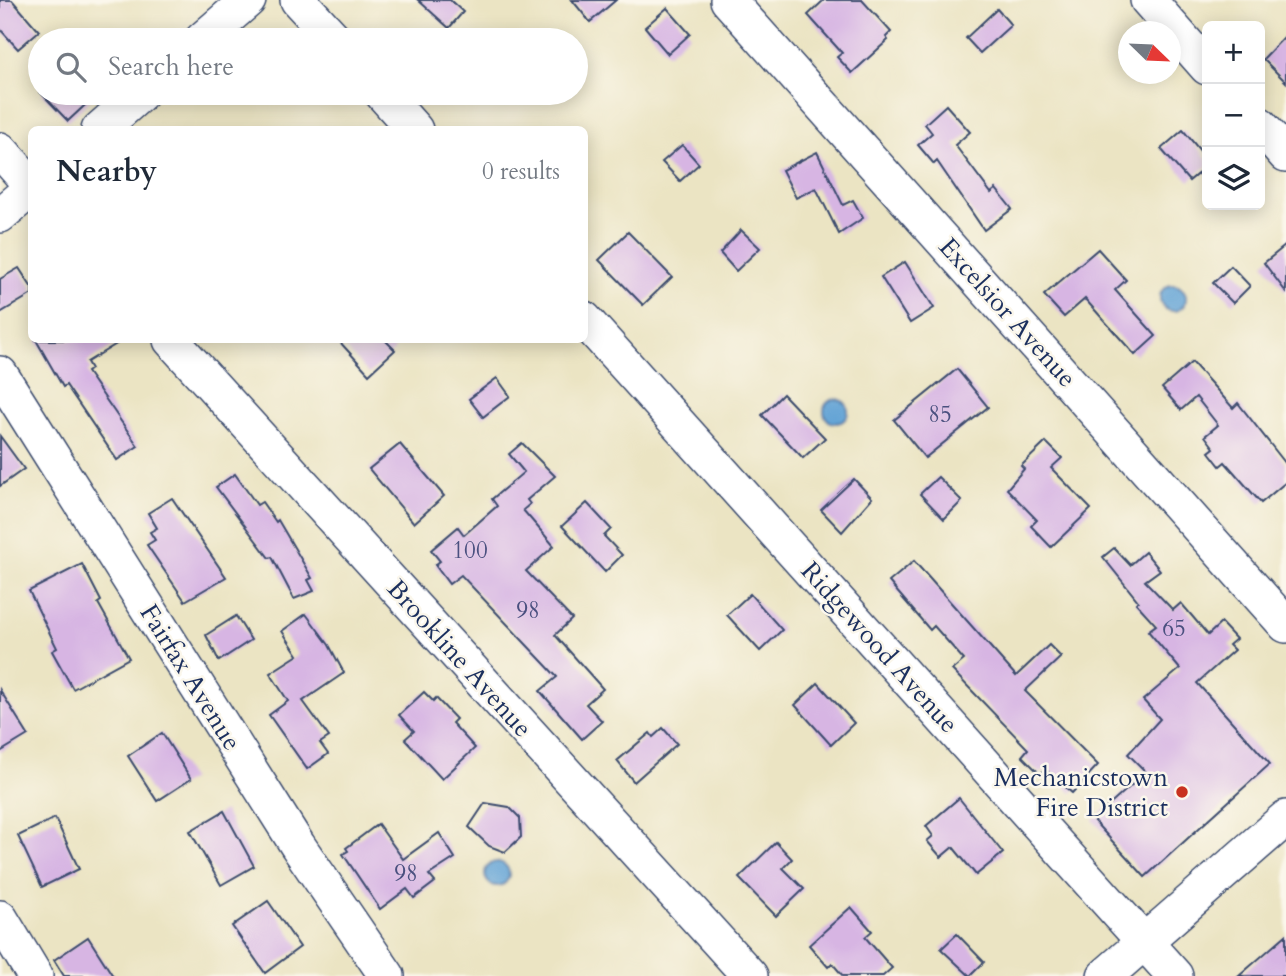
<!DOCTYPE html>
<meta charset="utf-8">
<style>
:root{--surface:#fff;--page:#f2f2f3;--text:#1f2937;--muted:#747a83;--line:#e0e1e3}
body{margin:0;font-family:Cardo,serif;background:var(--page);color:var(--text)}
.controls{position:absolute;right:21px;top:21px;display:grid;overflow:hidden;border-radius:10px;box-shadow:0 4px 18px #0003}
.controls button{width:63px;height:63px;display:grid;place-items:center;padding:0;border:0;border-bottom:2px solid var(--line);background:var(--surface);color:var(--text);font:35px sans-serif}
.compass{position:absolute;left:1118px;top:21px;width:63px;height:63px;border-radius:50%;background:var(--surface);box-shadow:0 4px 18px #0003;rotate:113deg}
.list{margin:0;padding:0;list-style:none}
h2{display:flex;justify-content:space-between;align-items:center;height:91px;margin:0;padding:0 28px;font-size:30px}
h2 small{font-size:23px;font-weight:400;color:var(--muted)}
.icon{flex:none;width:38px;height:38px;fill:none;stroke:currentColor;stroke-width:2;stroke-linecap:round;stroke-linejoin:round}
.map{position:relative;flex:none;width:1286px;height:976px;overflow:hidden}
.search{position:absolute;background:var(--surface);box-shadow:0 4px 18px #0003;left:28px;top:28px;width:560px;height:77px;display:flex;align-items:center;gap:18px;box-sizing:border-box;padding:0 24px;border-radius:38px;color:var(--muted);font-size:26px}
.panel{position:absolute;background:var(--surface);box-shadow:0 4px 18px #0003;left:28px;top:126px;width:560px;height:217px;border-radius:10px}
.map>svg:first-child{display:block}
</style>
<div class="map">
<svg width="1286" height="976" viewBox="0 0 1286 976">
<rect width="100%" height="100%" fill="#fbf7ec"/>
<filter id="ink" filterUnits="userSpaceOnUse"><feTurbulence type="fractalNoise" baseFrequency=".0143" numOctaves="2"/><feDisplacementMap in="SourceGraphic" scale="14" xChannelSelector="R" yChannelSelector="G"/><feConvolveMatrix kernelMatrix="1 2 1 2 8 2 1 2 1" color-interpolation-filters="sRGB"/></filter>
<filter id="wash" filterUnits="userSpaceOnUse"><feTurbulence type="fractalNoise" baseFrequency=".00686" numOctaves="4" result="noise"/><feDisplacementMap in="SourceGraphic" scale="28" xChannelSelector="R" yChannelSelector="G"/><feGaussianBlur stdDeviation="1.57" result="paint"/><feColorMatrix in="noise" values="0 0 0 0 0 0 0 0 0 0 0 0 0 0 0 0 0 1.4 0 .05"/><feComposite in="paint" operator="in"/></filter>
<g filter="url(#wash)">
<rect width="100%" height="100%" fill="#ebe4c3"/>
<g fill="#62a3d5" stroke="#3e699a" stroke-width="2">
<circle cx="1173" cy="298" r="13"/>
<circle cx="836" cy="411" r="12"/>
<circle cx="497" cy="874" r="12"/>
</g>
<g id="blocks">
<g fill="#d7b5e3">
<polygon points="0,0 12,0 39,31 18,49 0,29"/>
<polygon points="418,0 450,0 463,12 449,28"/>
<polygon points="572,0 616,0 590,22"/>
<polygon points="824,0 862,0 891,32 886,37 888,40 852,73 837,57 842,53 808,15"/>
<polygon points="667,8 690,34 668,54 645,27"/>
<polygon points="997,9 1011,25 980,53 966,38"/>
<polygon points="1286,35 1286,82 1263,59"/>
<polygon points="41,93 98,93 68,121"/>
<polygon points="946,105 970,132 955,145 991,193 996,189 1012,209 984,230 937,161 934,164 918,145 932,133 925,124"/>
<polygon points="1183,130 1207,159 1207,166 1189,181 1161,149"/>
<polygon points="682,145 699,164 680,181 662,162"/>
<polygon points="817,152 843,205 853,200 863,218 839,234 816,188 796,198 782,170"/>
<polygon points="741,230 760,248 736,271 720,253"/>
<polygon points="628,232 672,277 643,305 599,260"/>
<polygon points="1286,245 1286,292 1264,263"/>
<polygon points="1098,249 1126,280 1115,290 1156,336 1135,355 1085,299 1064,317 1044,295"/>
<polygon points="905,262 934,308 910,323 881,277"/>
<polygon points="1231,266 1250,286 1233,303 1213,283"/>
<polygon points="19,268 32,288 32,294 0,313 0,279"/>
<polygon points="36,340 123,340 87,362 91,369 87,372 138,446 117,460 66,385 63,387"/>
<polygon points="338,340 385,340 395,350 369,374"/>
<polygon points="1192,362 1233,408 1238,403 1286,464 1286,482 1261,503 1225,462 1220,466 1209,452 1214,448 1205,436 1218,425 1196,397 1181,410 1162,388"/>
<polygon points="957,369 988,407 925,458 894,420"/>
<polygon points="497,378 510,396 483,417 469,399"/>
<polygon points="783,394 825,438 803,458 762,415"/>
<polygon points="0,436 24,469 0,486"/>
<polygon points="1046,442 1062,458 1051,468 1091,509 1051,547 1031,526 1037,520 1007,489 1024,469 1021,466"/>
<polygon points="522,443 555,476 527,500 530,504 523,510 554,546 526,571 572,619 555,635 603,689 586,704 602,721 582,739 540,691 557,677 461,575 449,584 435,565 440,561 431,550 458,527 464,535 497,506 492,499 524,472 509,454"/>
<polygon points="400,444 444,496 414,523 369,469"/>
<polygon points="235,474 257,505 262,502 276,522 278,520 312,578 308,580 314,591 294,599 272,557 269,558 216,487"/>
<polygon points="938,477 962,501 944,519 920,494"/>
<polygon points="854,479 872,498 842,532 821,510"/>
<polygon points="172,498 226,577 185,601 147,545 155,540 150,532 157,528 148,513"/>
<polygon points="587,503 611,529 604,536 622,555 605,572 562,526"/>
<polygon points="1114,548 1130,565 1145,552 1160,570 1145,581 1173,610 1181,603 1208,635 1221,623 1236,639 1229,645 1234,650 1197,683 1270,764 1145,877 1093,820 1146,772 1128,754 1160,719 1143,700 1180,669 1148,631 1156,625 1136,603 1138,601 1103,557"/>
<polygon points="914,561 1016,676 1049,645 1061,657 1025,691 1098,765 1072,793 1045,769 1040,774 1022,756 1028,749 952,670 964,660 934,626 930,630 889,582"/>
<polygon points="82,564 101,601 98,603 129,658 73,689 52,651 57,648 29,591"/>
<polygon points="750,594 782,630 760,651 727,615"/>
<polygon points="306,614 329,645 344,673 303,701 329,737 320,743 328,754 307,769 269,715 288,701 270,673 298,655 282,631"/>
<polygon points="236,616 251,640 219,661 206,635"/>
<polygon points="818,683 854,723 831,745 795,705"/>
<polygon points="0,690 28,735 0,752"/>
<polygon points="424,692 433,701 436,698 456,719 452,723 475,748 442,779 405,739 414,731 399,715"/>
<polygon points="663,728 677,744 634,782 617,761 650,733 653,737"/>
<polygon points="162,733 191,779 157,801 128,756"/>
<polygon points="959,798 1003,853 976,875 953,847 941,857 927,841 933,836 926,826"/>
<polygon points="485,803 509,807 520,818 521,837 505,852 489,846 469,827"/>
<polygon points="224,811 254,866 221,885 190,831"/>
<polygon points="55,818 79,869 42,887 18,836"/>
<polygon points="378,824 403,859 439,833 455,858 429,875 435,882 414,898 407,889 380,909 343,854 348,851 346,848"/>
<polygon points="776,842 792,859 783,868 804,889 776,916 739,878"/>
<polygon points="268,901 300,947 265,973 232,926"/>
<polygon points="851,907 872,931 865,937 892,968 883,976 843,976 832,963 828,967 809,945"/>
<polygon points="957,934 984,962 970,976 941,949"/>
<polygon points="1286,935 1286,976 1239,976"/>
<polygon points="88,937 113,976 64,976 54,960"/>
</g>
</g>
</g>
<g filter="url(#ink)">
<use href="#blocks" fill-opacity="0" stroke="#3a4a6d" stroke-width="2"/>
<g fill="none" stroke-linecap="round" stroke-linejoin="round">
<defs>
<g id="minor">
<polyline points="298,0 335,40"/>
<polyline points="728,0 1286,625"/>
<polyline points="1148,0 1207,67"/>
<polyline points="202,40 248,0"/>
<polyline points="382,93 415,130"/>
<polyline points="1260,125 1286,155"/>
<polyline points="99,130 141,93"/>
<polyline points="0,150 32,186"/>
<polyline points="0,215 32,188"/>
<polyline points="584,319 1175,976"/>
<polyline points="171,340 750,976"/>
<polyline points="0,374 298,846 387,976"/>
<polyline points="0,918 35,976"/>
<polyline points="1105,976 1286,818"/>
</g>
</defs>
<use href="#minor" stroke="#3a4a6d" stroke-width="38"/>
<use href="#minor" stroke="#fff" stroke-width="35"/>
</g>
</g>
<circle fill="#c8321e" stroke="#fbf7ec" stroke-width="2.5" cx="1182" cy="792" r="7"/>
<g text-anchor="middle" stroke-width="5" stroke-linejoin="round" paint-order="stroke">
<g font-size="23" fill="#4a507f">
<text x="940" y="422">85</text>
<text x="470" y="558">100</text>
<text x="528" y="618">98</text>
<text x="1174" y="636">65</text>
<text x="406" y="881">98</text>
</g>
<g font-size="26" fill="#1b2f5e" stroke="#fbf7ec">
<text transform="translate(1008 312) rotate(48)" y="9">Excelsior Avenue</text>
<text transform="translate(880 647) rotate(48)" y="9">Ridgewood Avenue</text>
<text transform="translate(460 658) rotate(48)" y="9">Brookline Avenue</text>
<text transform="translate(191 677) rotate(58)" y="9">Fairfax Avenue</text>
</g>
<g font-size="26" fill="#1b2f5e" stroke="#fbf7ec" text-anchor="end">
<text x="1168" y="786">Mechanicstown<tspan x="1168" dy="30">Fire District</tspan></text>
</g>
</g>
</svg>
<div class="controls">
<button>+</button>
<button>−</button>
<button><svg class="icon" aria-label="layers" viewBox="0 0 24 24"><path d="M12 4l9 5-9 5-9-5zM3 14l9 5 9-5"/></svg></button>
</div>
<svg class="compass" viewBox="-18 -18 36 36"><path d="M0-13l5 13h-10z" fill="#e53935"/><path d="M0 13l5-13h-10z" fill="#747a83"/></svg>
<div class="search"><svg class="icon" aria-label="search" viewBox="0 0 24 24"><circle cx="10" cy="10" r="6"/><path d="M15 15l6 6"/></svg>Search here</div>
<section class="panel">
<h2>Nearby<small>0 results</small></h2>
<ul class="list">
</ul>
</section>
</div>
